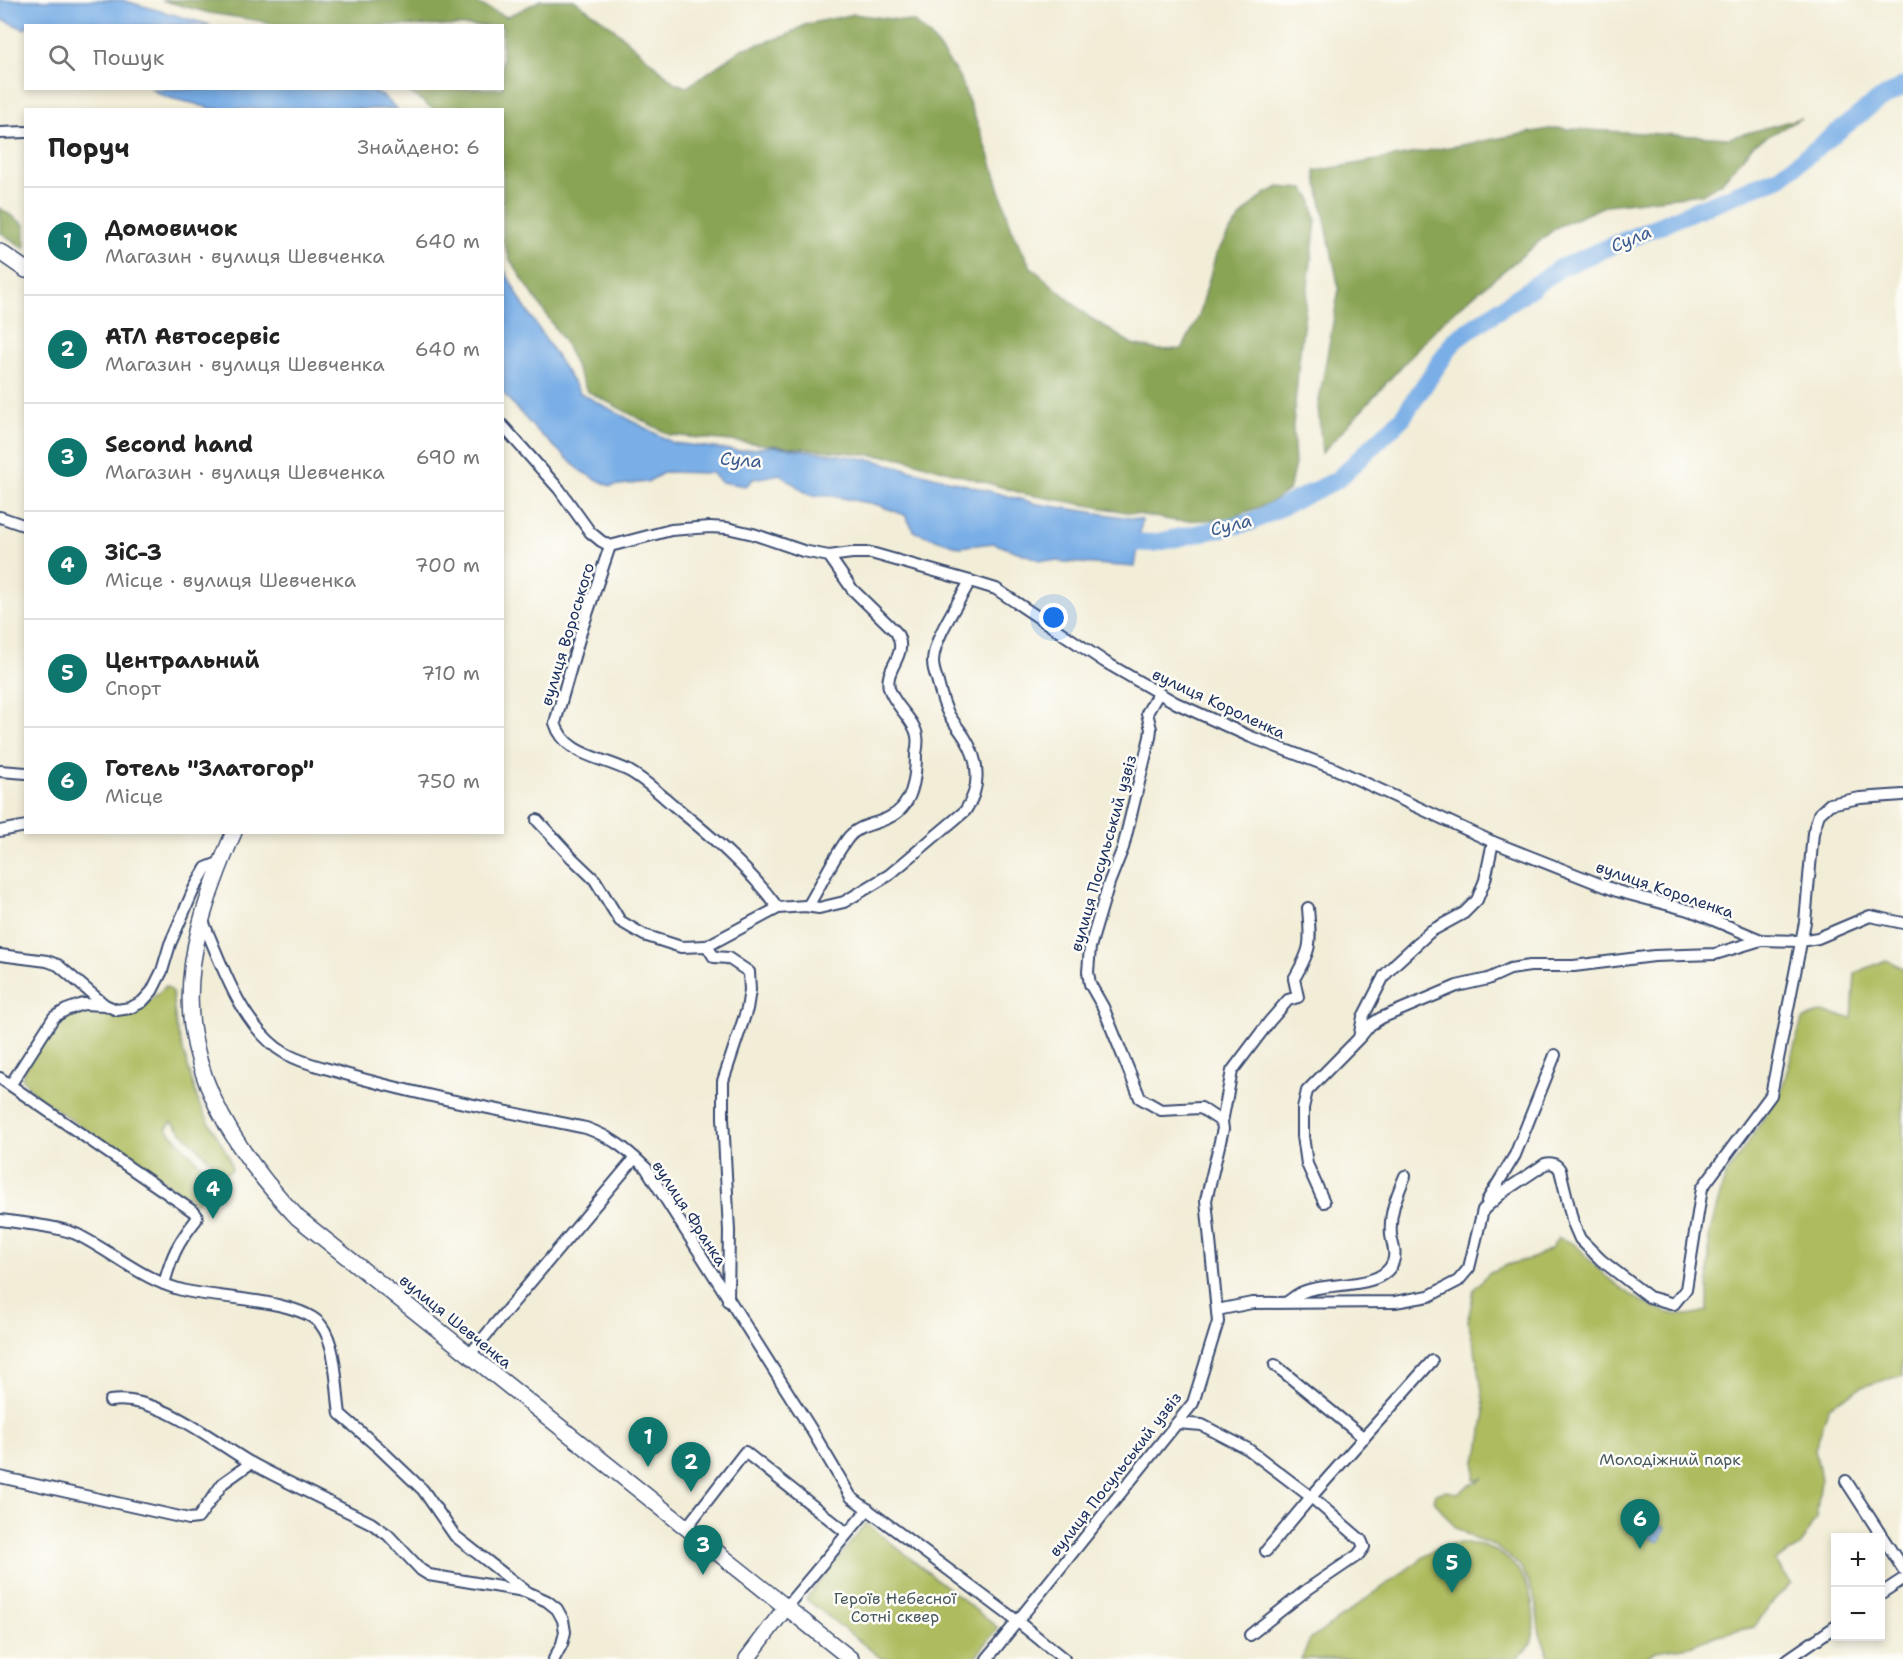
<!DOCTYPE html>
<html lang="uk">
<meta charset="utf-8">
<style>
:root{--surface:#fff;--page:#f6f6f6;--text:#222;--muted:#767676;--line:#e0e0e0;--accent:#0f766e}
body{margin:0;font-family:"Shantell Sans",sans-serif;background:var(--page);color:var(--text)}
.controls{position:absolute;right:18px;bottom:18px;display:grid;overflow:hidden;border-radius:0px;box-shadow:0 3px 9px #0003}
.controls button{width:54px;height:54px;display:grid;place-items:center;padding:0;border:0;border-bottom:2px solid var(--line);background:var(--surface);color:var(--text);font:30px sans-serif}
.you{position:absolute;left:1054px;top:618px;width:21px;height:21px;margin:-15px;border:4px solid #fff;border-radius:50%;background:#1a73e8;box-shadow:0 0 0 9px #1a73e833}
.badge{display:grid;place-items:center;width:39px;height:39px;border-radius:50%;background:var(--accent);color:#fff;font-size:20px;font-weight:700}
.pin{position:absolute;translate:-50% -50px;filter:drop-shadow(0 2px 3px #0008)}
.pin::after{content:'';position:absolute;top:32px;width:21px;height:18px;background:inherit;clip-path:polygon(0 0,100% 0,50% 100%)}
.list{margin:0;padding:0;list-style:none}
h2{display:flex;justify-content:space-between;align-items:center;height:78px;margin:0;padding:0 24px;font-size:26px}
h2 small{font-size:20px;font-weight:400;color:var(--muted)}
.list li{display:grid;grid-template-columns:39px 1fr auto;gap:18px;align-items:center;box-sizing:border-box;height:108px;padding:0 24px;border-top:2px solid var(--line)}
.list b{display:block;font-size:22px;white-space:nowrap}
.list p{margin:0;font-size:20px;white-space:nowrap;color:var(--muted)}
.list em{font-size:20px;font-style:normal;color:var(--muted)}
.icon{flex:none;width:33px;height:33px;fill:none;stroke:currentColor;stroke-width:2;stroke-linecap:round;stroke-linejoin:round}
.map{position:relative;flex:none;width:1903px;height:1659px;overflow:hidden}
.search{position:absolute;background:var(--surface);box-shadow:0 3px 9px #0003;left:24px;top:24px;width:480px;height:66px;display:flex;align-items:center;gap:15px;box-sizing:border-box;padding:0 21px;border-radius:0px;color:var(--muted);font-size:22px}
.panel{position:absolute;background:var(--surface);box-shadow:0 3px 9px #0003;left:24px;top:108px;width:480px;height:726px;border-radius:0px}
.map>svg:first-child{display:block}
</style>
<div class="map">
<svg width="1903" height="1659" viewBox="0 0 1903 1659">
<rect width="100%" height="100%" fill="#fdfcf7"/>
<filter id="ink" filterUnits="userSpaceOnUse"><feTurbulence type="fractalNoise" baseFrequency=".0167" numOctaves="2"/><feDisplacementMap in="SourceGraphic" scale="12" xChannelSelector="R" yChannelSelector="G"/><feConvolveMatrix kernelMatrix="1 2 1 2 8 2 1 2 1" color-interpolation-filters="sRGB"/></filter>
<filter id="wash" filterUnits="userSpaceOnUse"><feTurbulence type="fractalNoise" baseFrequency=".008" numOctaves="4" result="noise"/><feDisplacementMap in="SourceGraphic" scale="24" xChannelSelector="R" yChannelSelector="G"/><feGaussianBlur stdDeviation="1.35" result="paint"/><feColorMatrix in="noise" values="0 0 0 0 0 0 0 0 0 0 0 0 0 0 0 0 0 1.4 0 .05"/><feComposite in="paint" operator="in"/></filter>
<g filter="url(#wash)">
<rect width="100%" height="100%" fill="#f2edd7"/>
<g fill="#aebc5e" stroke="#64765e" stroke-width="1.5">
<path d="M1886,960L1903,968V1375L1864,1386L1829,1406L1815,1449L1821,1480L1816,1518L1799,1547L1775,1561L1791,1583L1775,1599L1754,1627L1717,1635L1690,1646L1656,1651L1643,1659H1550L1540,1634L1535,1600L1528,1580L1520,1567L1510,1557L1491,1544L1472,1537L1456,1528L1433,1499L1435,1494L1447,1491L1457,1493L1484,1477L1474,1480L1475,1460L1479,1451L1485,1412L1478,1364L1468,1321L1474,1289L1490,1272L1510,1264L1533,1258L1551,1249L1558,1238C1580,1244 1579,1249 1594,1265C1615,1286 1654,1315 1685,1315C1692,1315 1701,1312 1708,1311L1709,1235L1725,1177L1781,1092L1802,1020L1821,1012L1852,1018L1855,973Z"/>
<polygon points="166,986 172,991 176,1026 199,1104 229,1157 232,1170 224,1174 172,1122 166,1128 215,1180 196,1203 36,1096 22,1078 25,1068 55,1021 79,1010 94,1010 123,1016 136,1013"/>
<polygon points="866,1523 998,1628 974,1659 882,1659 806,1599"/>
<path d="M1463,1543C1474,1544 1484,1544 1494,1550C1506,1556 1517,1567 1524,1579C1533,1594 1538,1632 1529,1647C1526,1652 1519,1656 1514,1659H1301L1310,1640L1435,1549L1447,1544Z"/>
</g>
<g fill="#8aa455" stroke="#526a5a" stroke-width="1.5">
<polygon points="161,0 470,0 507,17 541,0 574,0 611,26 675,83 687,87 742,49 785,36 807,24 854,14 914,22 931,37 959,76 989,154 1013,233 1031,267 1089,317 1132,344 1158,350 1182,349 1199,316 1216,254 1230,231 1247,210 1265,194 1279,187 1304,189 1311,198 1316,221 1299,361 1293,427 1295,464 1289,490 1270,503 1227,519 1176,521 1025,494 902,458 670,435 587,391 563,340 510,260 503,240 502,110 433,109 405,89 502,88 502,26 272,25 260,21 209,13"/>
<polygon points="1801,118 1754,144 1722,182 1702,194 1607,205 1557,227 1445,319 1322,453 1318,406 1339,289 1315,171 1555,128 1729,138"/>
<polygon points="0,208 25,225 25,249 0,232"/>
</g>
<g fill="#79aee6" stroke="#4a6ea2" stroke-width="1.5">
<polygon points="0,0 122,0 210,25 26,26 25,29 0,19"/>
<path d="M152,89H366L383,96L397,109H210C192,100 167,102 152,89Z"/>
<polygon points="502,266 524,306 580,393 673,443 739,451 773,446 873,460 1038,504 1142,520 1135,567 1040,560 993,543 959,547 915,532 905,515 878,505 833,496 809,495 780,474 753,479 746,486 721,482 712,473 665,472 647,482 610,486 582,472 535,429 503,393"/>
<polygon points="1641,1518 1665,1528 1659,1542 1635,1532"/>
</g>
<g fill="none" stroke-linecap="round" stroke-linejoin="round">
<polyline stroke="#79aee6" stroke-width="18" points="1115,541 1153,543 1251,522 1337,480 1402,418 1455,340 1560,268 1696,210 1780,177 1873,104 1903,86"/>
</g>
</g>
<g filter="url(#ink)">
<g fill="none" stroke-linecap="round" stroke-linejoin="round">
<defs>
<g id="minor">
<polyline points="0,133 26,132"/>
<polyline points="502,425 559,489 590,532 601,541 610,546 671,530 710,527 727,528 753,534 803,551 829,556 852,553 871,553 970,581 996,589 1105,662 1176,703 1251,737 1333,768 1493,842 1617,891 1692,911 1761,940 1800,941 1818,938 1870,916 1903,923"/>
<polyline points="0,517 26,526"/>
<path d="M610,546L581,632L555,723C565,756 602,757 629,771C645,780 659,793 673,805C711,836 749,868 778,908"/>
<polyline points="0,771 26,773"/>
<polyline points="537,820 572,858 595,880 620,921 644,935 681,947 707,946"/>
<polyline points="0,831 26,826"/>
<path d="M808,906C821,885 833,858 848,838C858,825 874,825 888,818C913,807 916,778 916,754C917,749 918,741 917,736C915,720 894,706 889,688C884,667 910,655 896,632L852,589L829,556"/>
<path d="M202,919C221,962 238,1018 277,1048C296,1062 323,1067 345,1074C424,1097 506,1111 586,1128C613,1138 625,1148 646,1168L811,1429L851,1497L1017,1621L1064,1659"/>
<polyline points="0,955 47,961 58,965 105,1005"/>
<polyline points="1361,1036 1370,1025 1381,1018 1457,986 1488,979 1510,969 1530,966 1574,966 1654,956 1715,954 1761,940"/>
<path d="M0,1078L194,1212L197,1216L196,1220C177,1244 172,1255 164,1284"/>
<polyline points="11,1084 54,1017 66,1010 83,1004 105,1005 117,1010 130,1008 142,1002 152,991 162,971 170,944 194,889 206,868 221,862"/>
<path d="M1222,1122L1232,1071L1269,1022L1288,1000L1298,997L1294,979C1312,948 1311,944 1308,908"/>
<polyline points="1487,1201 1515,1155 1555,1055"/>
<polyline points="1324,1202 1307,1164 1303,1136 1303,1108 1307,1091 1359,1038 1363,1017 1384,976 1395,964 1431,931 1464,913 1477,900 1485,880 1493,842"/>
<path d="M0,1220C21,1223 58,1226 76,1234C113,1252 145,1282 186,1291C217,1298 302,1300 321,1325C337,1345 336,1389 340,1414L379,1448L423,1490L455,1536L527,1592L547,1601L557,1609L563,1620L565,1632L562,1644L554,1659"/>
<path d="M728,1301L729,1231L723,1118V1081L747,1009L750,990L749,972L728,958L714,957L707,946L778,908L805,906L819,908L844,902L889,875L965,811C981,788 980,762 965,738C960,730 954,723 949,715C943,704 940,691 937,679C935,674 933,667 933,661C934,637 958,604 970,581"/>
<path d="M1287,1302C1292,1299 1297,1294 1303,1292C1326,1281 1382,1291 1393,1262C1397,1252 1392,1244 1391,1235C1389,1213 1397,1195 1405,1176"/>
<path d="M1217,1310L1252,1303L1395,1302L1429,1296L1458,1281L1469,1268L1483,1210L1503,1192L1545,1164C1551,1162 1557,1164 1560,1170L1573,1223L1580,1239L1601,1260L1649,1297L1674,1304L1686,1289L1702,1188L1771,1095L1805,922L1813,833L1819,814L1830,804L1860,798L1903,795"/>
<polyline points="470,1354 635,1158"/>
<polyline points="1275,1365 1364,1438"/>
<path d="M110,1401C156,1393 213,1441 251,1463C290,1484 331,1503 371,1523L388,1535L421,1570L429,1575L524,1591"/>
<polyline points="1177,1423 1202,1425 1248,1449 1311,1497 1361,1540 1364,1547 1358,1555 1308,1589 1250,1635"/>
<polyline points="0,1477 189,1519 198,1518 223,1483 251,1463"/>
<polyline points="1846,1481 1903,1569"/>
<polyline points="686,1528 745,1452 847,1533"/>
<polyline points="1266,1551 1311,1497 1432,1361"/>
<polyline points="1880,1594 1903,1579"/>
<polyline points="786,1607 868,1509"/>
<polyline points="987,1659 1193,1403 1218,1322 1206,1200 1223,1129 1222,1122 1201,1108 1161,1110 1140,1098 1103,1007 1090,984 1088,972 1090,947 1109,883 1123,848 1150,737 1151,729 1147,713 1158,694"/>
<polyline points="1788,1659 1836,1626"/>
</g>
<g id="secondary">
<polyline points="0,252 26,270"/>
<path d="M234,832C208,892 183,960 192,1026C202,1101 247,1165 298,1218L851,1659"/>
<polyline points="747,1659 786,1607"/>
</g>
</defs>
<use href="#minor" stroke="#3b4c70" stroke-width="14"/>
<use href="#secondary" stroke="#3b4c70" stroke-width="18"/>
<use href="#minor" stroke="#fff" stroke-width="10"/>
<use href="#secondary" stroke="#fff" stroke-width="15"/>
</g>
</g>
<g text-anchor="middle" stroke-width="5" stroke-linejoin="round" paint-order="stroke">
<g font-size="16" fill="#1b2f5e" stroke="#fdfcf7">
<text transform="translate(567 634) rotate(-73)" y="6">вулиця Вороського</text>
<text transform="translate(1219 703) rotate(25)" y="6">вулиця Короленка</text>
<text transform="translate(1103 853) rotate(-74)" y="6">вулиця Посульський узвіз</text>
<text transform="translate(1665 889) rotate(19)" y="6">вулиця Короленка</text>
<text transform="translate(690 1213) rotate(57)" y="6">вулиця Франка</text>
<text transform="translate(456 1321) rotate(39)" y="6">вулиця Шевченка</text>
<text transform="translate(1115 1474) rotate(-52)" y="6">вулиця Посульський узвіз</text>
</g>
<g font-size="16" fill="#47595e" stroke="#fdfcf7">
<text x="1670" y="1465">Молодіжний парк</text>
<text x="895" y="1604">Героїв Небесної<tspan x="895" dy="18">Сотні сквер</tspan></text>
</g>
<g font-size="18" font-style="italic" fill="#3c5b8e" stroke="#fdfcf7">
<text transform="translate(1631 239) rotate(-23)" y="6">Сула</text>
<text transform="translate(741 460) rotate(4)" y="6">Сула</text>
<text transform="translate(1231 525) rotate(-14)" y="6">Сула</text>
</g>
</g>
</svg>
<div class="controls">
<button>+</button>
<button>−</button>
</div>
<div class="you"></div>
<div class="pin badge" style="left:648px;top:1467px">1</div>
<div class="pin badge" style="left:691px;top:1492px">2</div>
<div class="pin badge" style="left:703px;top:1575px">3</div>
<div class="pin badge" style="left:213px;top:1219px">4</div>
<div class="pin badge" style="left:1452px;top:1593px">5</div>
<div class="pin badge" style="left:1640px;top:1549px">6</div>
<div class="search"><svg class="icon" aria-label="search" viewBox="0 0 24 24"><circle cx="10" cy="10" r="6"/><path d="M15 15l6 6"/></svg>Пошук</div>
<section class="panel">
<h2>Поруч<small>Знайдено: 6</small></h2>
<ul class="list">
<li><span class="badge">1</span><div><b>Домовичок</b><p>Магазин · вулиця Шевченка</p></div><em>640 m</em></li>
<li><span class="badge">2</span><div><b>АТЛ Автосервіс</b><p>Магазин · вулиця Шевченка</p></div><em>640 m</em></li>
<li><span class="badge">3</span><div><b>Second hand</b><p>Магазин · вулиця Шевченка</p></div><em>690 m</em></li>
<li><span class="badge">4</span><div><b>ЗіС-3</b><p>Місце · вулиця Шевченка</p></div><em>700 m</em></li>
<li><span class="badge">5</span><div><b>Центральний</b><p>Спорт</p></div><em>710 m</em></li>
<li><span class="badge">6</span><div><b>Готель &quot;Златогор&quot;</b><p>Місце</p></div><em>750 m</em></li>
</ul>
</section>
</div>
